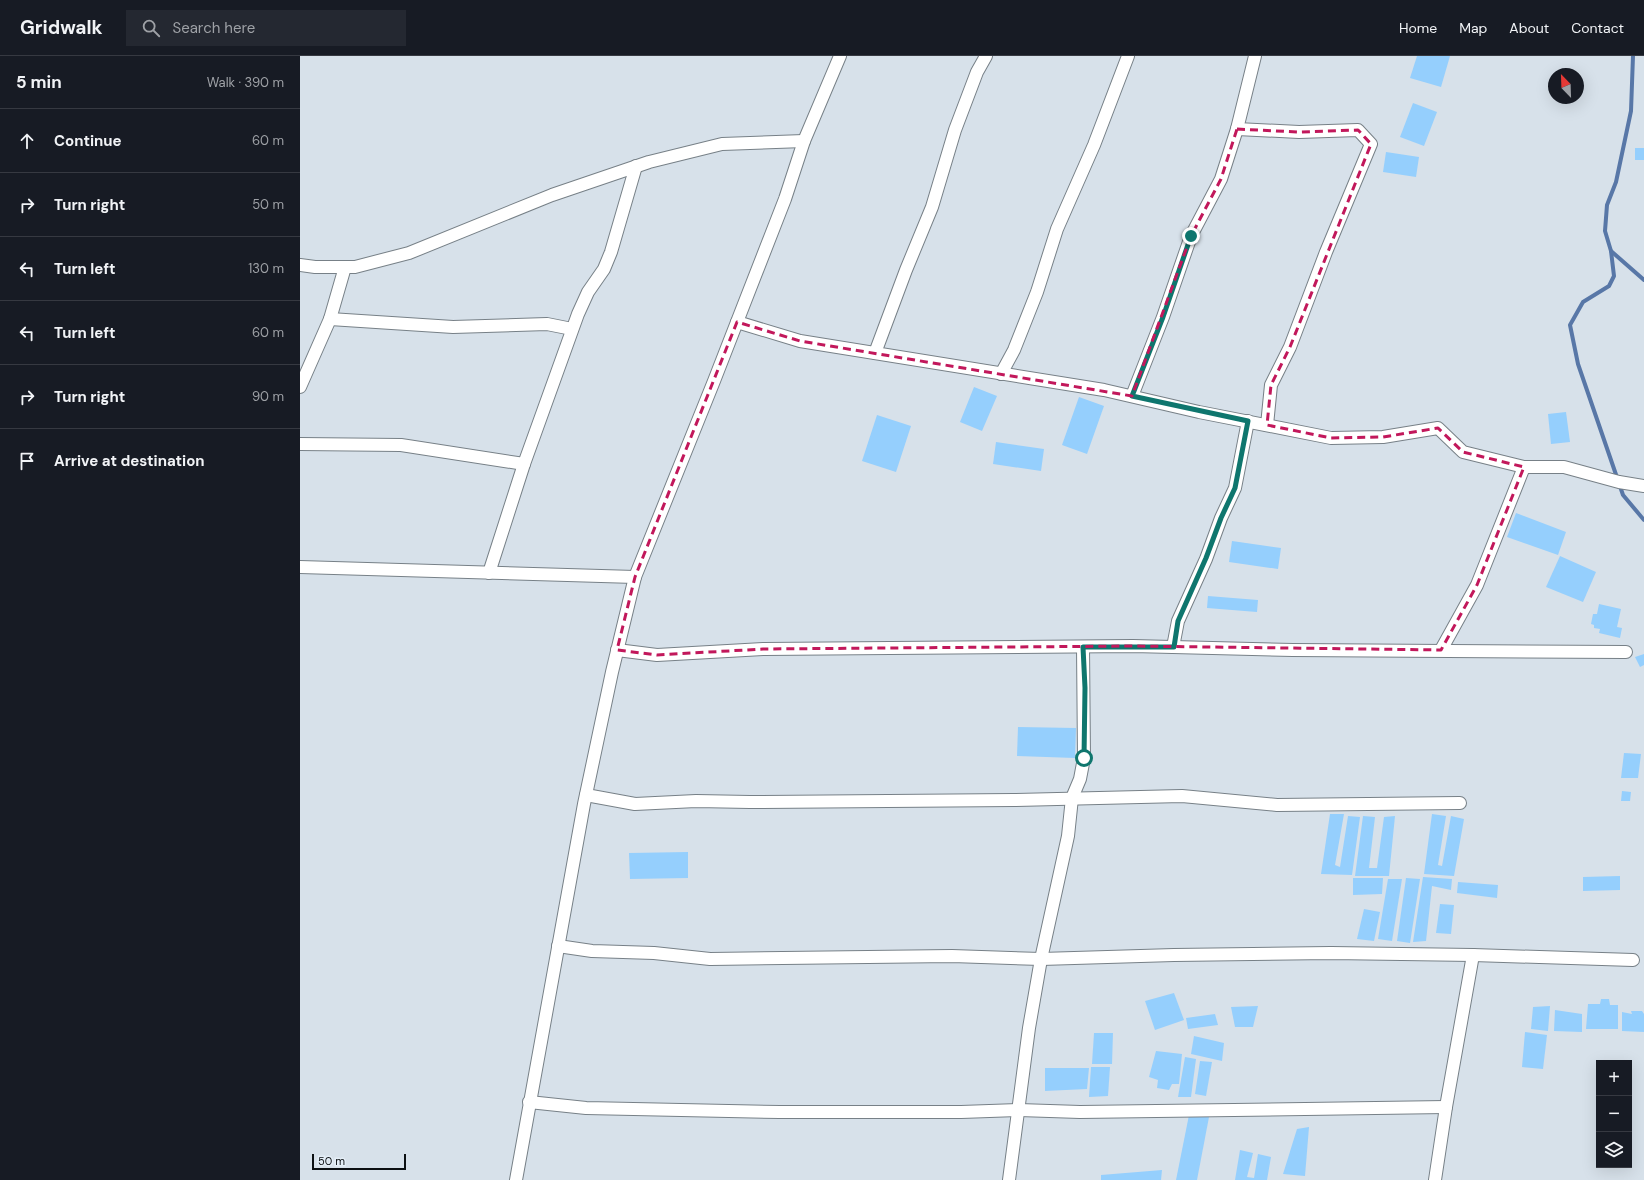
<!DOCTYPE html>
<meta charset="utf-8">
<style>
:root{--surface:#171b24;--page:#242831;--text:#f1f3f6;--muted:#9ea1a6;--line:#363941}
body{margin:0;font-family:"DM Sans",sans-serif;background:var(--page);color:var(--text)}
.controls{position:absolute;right:12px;bottom:12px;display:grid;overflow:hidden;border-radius:0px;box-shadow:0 4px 16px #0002}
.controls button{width:36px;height:36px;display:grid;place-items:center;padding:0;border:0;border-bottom:1px solid var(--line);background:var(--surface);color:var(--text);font:20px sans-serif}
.compass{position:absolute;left:1248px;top:12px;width:36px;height:36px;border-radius:50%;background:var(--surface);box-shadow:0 4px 16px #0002;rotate:337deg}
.scale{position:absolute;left:12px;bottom:10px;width:94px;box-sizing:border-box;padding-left:4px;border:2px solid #0c1013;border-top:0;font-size:11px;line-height:14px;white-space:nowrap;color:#0c1013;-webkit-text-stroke:3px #e4eef7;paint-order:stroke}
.stop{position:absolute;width:12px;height:12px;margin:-9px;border:3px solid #0f766e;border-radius:50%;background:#fff}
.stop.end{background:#0f766e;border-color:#fff;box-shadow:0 1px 4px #0008}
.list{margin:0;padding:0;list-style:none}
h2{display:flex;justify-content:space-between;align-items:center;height:52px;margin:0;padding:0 16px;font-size:17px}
h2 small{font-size:13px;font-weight:400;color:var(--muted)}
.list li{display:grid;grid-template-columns:26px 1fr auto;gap:12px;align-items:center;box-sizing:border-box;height:64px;padding:0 16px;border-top:1px solid var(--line)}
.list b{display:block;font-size:15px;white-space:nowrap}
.list em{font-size:13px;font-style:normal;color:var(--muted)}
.icon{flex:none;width:22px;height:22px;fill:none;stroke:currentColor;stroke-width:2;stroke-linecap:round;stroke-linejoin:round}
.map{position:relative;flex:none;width:1344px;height:1124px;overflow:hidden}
header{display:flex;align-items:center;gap:24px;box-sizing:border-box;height:56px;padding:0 20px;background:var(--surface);border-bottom:1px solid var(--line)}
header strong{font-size:19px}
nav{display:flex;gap:22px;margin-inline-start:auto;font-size:14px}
.search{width:280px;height:36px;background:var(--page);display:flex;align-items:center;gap:10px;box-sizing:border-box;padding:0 14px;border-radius:0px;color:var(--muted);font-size:15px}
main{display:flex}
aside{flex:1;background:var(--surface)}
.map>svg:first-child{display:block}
</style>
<header>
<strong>Gridwalk</strong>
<div class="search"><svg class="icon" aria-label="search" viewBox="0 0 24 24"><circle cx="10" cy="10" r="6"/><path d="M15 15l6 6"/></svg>Search here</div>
<nav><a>Home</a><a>Map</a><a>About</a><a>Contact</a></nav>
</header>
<main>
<aside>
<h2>5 min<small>Walk · 390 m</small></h2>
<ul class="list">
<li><svg class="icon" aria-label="ahead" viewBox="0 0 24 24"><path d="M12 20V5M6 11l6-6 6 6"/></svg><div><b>Continue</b></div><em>60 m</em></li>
<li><svg class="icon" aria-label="right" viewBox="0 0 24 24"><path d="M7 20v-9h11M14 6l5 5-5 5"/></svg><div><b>Turn right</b></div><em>50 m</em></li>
<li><svg class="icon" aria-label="left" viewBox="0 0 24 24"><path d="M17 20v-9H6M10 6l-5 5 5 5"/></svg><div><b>Turn left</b></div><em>130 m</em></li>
<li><svg class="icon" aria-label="left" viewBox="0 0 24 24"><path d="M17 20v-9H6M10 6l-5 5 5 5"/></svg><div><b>Turn left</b></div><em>60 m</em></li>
<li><svg class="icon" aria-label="right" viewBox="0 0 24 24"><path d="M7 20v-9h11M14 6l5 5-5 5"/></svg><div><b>Turn right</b></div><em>90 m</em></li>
<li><svg class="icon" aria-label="arrive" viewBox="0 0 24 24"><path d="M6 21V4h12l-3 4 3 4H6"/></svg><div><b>Arrive at destination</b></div></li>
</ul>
</aside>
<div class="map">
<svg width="1344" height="1124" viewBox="0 0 1344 1124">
<rect width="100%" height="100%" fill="#d7e1ea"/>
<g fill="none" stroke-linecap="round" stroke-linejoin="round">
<g stroke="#5877a7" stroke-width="4">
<polyline points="1333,0 1331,55 1316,126 1307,149 1305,175 1311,195 1314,220 1309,230 1283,246 1270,269 1278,308 1323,439 1344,464"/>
<polyline points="1311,195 1344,224"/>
</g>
</g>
<g fill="#95cffd">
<polygon points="1117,0 1150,0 1141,31 1110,22"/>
<polygon points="1113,47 1137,56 1124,90 1100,81"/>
<rect x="1335" y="92" width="9" height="12"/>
<polygon points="1086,96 1119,101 1116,121 1083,116"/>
<polygon points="674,331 697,340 682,375 660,366"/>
<polygon points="779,341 804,350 787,398 762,389"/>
<polygon points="1266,356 1270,386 1251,388 1248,358"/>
<polygon points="577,359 611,370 596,416 562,405"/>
<polygon points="696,386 744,393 741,415 693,408"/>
<polygon points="1216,457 1266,476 1258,499 1207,481"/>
<polygon points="932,485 981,492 978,513 929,506"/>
<polygon points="1260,500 1296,516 1283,546 1246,531"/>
<polygon points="908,540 958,544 957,556 907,552"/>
<polygon points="1299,548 1321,553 1317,571 1322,572 1320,582 1299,577 1300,573 1294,572 1294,569 1291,568 1293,558 1297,558"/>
<polygon points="1344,598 1344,609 1340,611 1335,601"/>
<polygon points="718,671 776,672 775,702 717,700"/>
<polygon points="1324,697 1341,698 1338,722 1321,722"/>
<polygon points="1322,735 1331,736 1330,745 1321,745"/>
<polygon points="1030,758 1044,758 1035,809 1040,811 1048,760 1060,761 1052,819 1021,818"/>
<polygon points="1132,758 1146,760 1138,809 1142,810 1151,760 1164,763 1154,820 1124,818"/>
<polygon points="1063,760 1075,761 1069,812 1077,812 1084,761 1095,760 1089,820 1055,820"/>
<polygon points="388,796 388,822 330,823 329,797"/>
<polygon points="1320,820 1320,834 1283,835 1283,821"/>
<polygon points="1123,821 1152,823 1151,834 1132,830 1126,885 1113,886"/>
<polygon points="1053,822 1083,822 1082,838 1053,839"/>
<polygon points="1106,822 1120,823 1110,887 1097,885"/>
<polygon points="1088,823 1102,823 1092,885 1078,883"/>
<polygon points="1158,826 1198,829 1197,842 1157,837"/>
<polygon points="1140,848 1154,849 1151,878 1136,877"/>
<polygon points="1064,853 1080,856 1074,885 1057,883"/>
<polygon points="874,937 884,964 855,974 845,945"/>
<polygon points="1301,943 1309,943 1310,949 1318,949 1318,973 1286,973 1288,948 1300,948"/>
<polygon points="958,950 953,971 935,971 931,951"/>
<polygon points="1250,950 1248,975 1231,973 1233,951"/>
<polygon points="1255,954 1282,958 1282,976 1254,975"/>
<polygon points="1331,955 1342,955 1344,958 1344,976 1322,975 1322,956 1332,958"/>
<polygon points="915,958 918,969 888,973 886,962"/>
<polygon points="1225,976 1247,979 1243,1013 1222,1011"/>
<polygon points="794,977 813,977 812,1008 792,1008"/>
<polygon points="894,980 924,987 922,1005 891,998"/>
<polygon points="856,995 882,998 879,1028 872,1028 869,1034 857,1032 858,1024 849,1021"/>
<polygon points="885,1001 896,1003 891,1041 878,1041"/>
<polygon points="900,1005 912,1006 906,1040 895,1038"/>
<polygon points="791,1011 810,1011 808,1040 789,1041"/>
<polygon points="745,1012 789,1012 787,1033 745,1035"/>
<polygon points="889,1059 909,1061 897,1124 876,1124"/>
<polygon points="1009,1071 1005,1120 983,1118 997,1073"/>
<polygon points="940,1094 953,1097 947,1121 954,1122 958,1098 971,1101 967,1124 935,1124"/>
<polygon points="862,1114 861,1124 801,1124 801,1119"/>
</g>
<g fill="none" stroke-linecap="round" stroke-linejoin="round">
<defs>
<g id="minor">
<polyline points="937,73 999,76 1058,74 1071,88 1026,196 990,291 971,329 967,369"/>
<polyline points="0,209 15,211 55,211 109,197 252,139 349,106 422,88 504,85"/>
<polyline points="30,263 153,271 247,268 272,273"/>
<polyline points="437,266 500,285 804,334 899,356 1031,382 1083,381 1138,372 1163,396 1224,411 1264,411 1319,426 1344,430"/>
<polyline points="575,297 606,214 632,151 655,74 677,16 686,0"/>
<polyline points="701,318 714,294 737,236 757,173 794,89 828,0"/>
<polyline points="0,331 30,263 45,211"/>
<polyline points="832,340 863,261 891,180 921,123 937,73 955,0"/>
<polyline points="0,388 101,389 224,408"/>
<polyline points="0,511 335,521"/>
<polyline points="189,517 224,408 278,258 288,236 304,213 311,196 336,110"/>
<polyline points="873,591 878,565 906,503 921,462 935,432 948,365"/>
<polyline points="317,594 357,599 463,593 833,590 993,594 1326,596"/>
<polyline points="1141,594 1177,529 1224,411"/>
<polyline points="286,739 335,748 396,745 450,746 714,744 882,740 977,749 1160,747"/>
<polyline points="258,890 292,895 354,897 410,903 652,900 741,903 874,899 1031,897 1173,899 1333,904"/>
<polyline points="229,1046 286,1052 480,1056 661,1056 719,1054 780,1056 1146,1051"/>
<polyline points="216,1124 284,748 312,616 335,521 414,325 485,143 504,85 540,0"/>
<polyline points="709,1124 729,972 741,903 768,780 772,742 780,723 784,702 783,591"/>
<polyline points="1135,1124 1146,1051 1173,899"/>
</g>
</defs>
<use href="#minor" stroke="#778087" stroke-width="14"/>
<use href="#minor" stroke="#fff" stroke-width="12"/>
</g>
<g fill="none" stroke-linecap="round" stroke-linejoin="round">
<polyline stroke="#0f766e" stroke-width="5" points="784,702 785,632 783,591 874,591 878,565 906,502 921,462 935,432 948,365 832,340 863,261 891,180"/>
</g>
<path fill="none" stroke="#c2185b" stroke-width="3" stroke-dasharray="8 5" stroke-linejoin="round" d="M937,73L999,76L1058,74L1071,88L990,291L971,329L967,369L1031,382L1083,381L1138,372L1163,396L1224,411L1177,529L1141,594L833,590L463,593L357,599L317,594L335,521L437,266L500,285L832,340L891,180L921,123Z"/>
</svg>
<div class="controls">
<button>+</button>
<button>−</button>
<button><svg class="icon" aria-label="layers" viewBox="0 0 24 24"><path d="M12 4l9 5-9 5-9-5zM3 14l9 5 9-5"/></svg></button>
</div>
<svg class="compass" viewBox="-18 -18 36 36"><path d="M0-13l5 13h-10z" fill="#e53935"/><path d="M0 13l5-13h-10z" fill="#9ea1a6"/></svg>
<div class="scale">50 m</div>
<div class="stop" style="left:784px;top:702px"></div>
<div class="stop end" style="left:891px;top:180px"></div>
</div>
</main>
